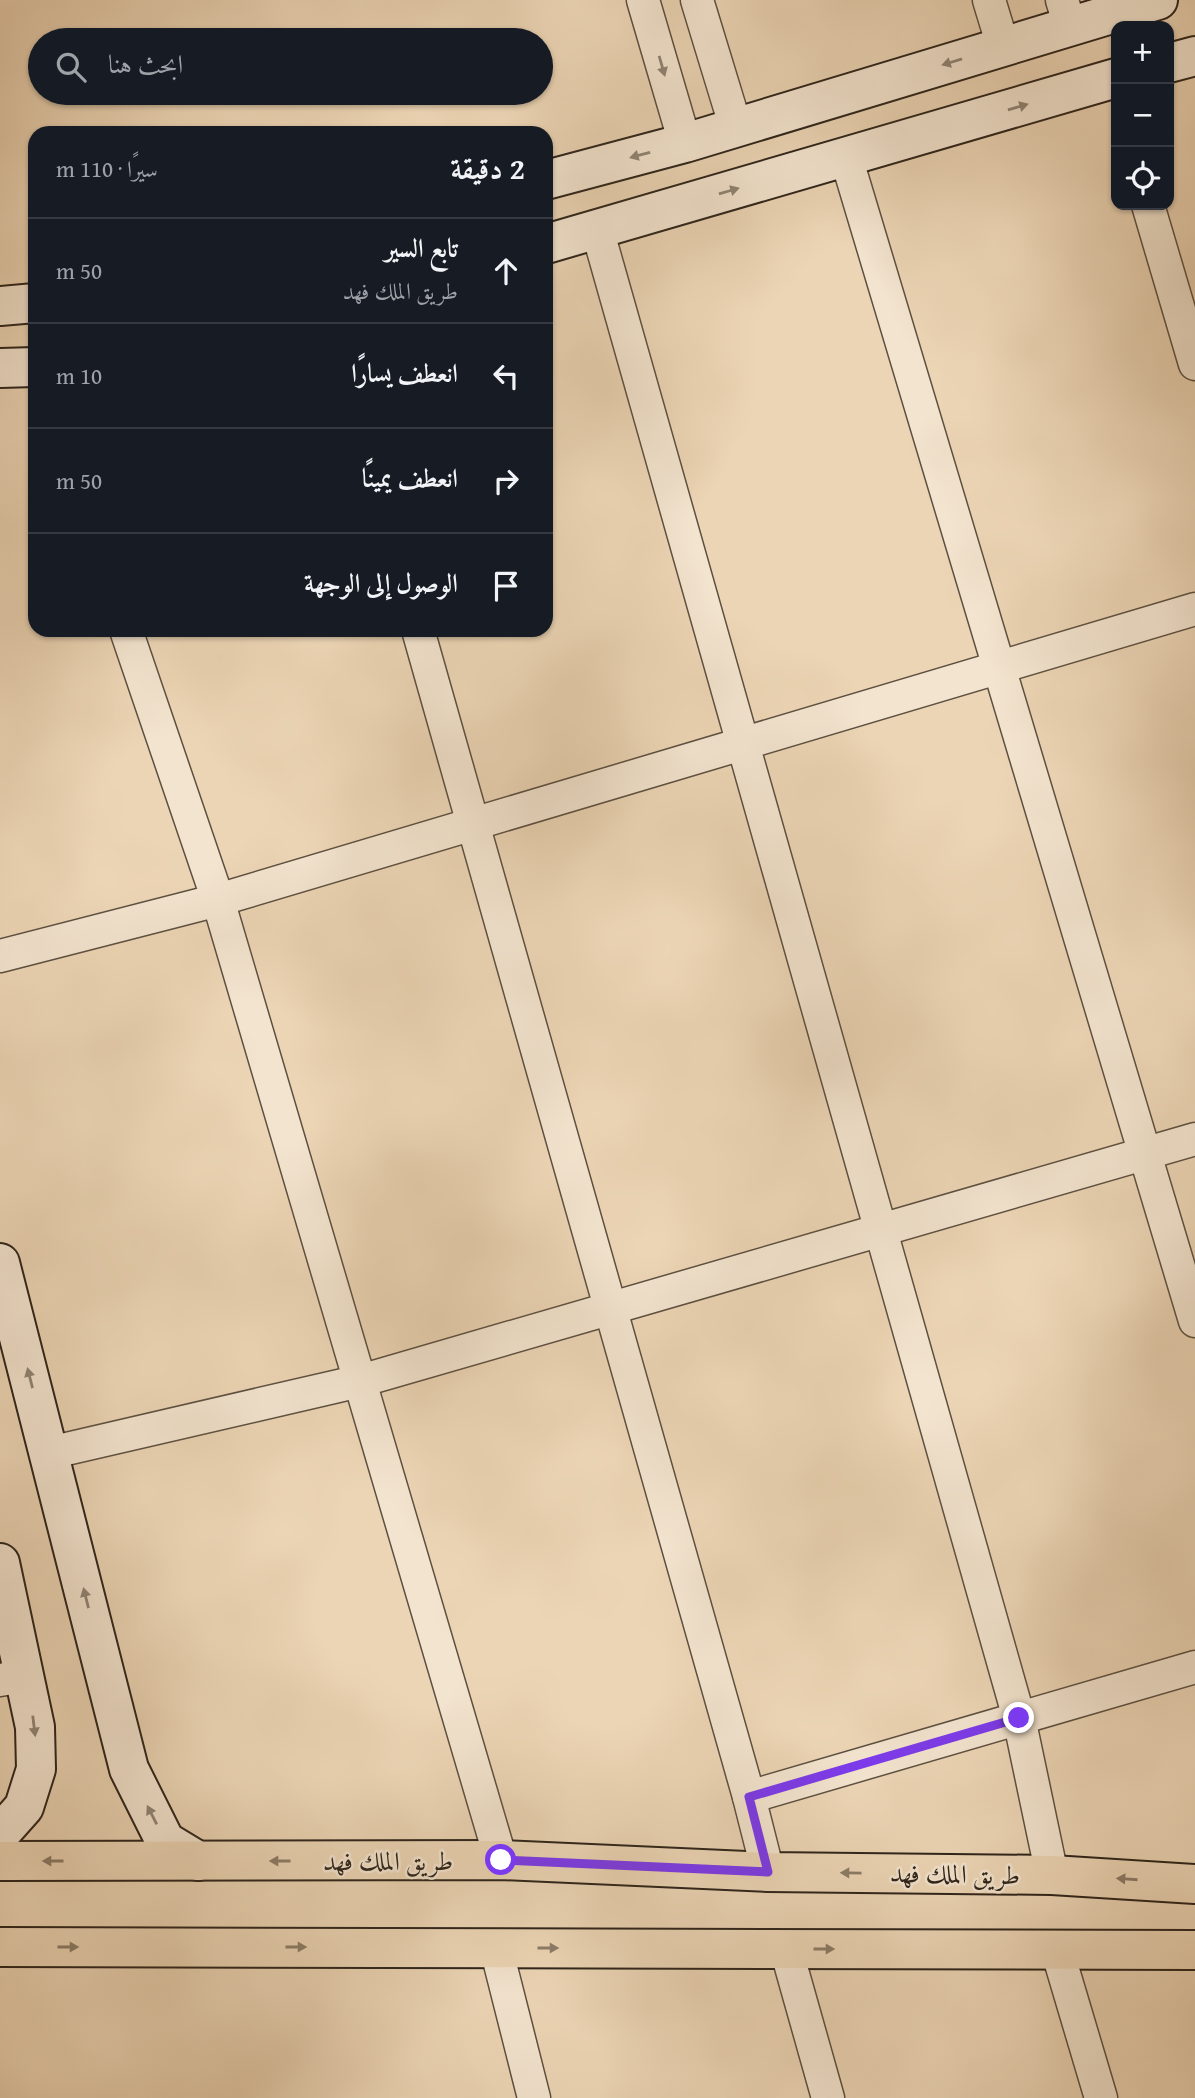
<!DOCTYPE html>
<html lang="ar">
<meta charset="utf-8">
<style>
:root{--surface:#171b24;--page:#20242c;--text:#f1f3f6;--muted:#9ea1a6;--line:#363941}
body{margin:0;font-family:"Gentium Book Plus",Amiri,serif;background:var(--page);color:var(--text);direction:rtl}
.controls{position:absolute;right:21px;top:21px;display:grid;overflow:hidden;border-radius:14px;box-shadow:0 2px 5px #0004}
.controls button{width:63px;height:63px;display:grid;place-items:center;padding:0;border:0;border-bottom:2px solid var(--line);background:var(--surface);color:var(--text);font:35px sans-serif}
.stop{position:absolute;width:21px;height:21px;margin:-16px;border:5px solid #7c3aed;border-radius:50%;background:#fff}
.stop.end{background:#7c3aed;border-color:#fff;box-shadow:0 2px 7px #0008}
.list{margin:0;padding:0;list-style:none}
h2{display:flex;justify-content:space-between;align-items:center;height:91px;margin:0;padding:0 28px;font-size:30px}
h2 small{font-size:23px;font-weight:400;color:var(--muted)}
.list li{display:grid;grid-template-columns:46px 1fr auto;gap:21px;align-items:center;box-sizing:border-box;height:105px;padding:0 28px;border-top:2px solid var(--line)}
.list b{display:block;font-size:26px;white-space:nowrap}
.list p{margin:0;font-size:23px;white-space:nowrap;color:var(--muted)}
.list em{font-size:23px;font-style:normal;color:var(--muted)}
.icon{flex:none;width:38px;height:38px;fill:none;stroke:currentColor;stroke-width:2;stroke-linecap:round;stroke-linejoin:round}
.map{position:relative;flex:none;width:1195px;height:2098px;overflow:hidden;direction:ltr}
.search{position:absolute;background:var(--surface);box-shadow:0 2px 5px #0004;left:28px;top:28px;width:525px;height:77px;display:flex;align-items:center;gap:18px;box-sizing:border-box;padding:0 24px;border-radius:38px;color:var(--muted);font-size:26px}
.panel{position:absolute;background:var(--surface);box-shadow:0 2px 5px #0004;left:28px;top:126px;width:525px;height:511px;border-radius:21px;direction:rtl}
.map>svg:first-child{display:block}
</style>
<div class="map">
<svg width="1195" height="2098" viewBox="0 0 1195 2098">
<rect width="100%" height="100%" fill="#ecd5b5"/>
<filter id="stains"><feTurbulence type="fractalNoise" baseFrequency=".00286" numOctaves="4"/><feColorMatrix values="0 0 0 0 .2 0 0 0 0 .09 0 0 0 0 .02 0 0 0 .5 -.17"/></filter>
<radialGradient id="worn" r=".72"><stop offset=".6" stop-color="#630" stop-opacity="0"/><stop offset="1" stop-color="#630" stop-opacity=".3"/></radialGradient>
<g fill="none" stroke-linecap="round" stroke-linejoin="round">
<defs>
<g id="street">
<polyline points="643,0 685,143"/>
<polyline points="697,0 736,128"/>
<polyline points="989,0 1003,46"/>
<polyline points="1062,0 1070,26"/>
<polyline points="846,157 1195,1321"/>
<polyline points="1148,205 1195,364"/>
<polyline points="597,229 1019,1718 1052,1875"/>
<polyline points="126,630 218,900 501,1860"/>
<polyline points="418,630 749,1797 768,1872"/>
<polyline points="0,956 218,900 1195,609"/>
<polyline points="49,1453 360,1381 1195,1139"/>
<polyline points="0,1680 25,1676"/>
<polyline points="749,1797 1195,1667"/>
<polyline points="496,1948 534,2098"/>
<polyline points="786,1949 828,2098"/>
<polyline points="1057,1950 1101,2098"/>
</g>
<g id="secondary">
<polyline points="1169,63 1195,56"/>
<polyline points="546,180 685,143 1158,0"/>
<polyline points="546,244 1116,78"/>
<polyline points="0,306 35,303"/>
<polyline points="0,368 35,367"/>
<polyline points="0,1263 129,1769 165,1841 198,1861"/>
<polyline points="0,1563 35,1727 36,1769 24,1807 0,1834"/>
</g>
<g id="primary">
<polyline points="0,1861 501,1860 768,1872 1052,1875 1195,1884"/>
<polyline points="0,1947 1195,1950"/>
</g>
</defs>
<use href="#street" stroke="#5d5042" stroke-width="35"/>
<use href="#secondary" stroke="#2d241b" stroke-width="42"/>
<use href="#primary" stroke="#2d241b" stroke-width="42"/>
<use href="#street" stroke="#f3e4cf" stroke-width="32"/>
<use href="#secondary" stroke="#f3e4cf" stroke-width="38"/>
<use href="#primary" stroke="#ecd5b5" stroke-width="38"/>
</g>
<defs><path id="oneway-solid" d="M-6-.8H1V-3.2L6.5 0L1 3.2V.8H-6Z" transform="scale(1.75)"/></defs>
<g fill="#908475">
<use href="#oneway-solid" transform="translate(952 62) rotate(163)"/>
<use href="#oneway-solid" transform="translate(662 66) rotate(74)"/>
<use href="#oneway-solid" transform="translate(1018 107) rotate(-16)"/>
<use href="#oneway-solid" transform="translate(640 155) rotate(165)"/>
<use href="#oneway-solid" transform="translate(729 191) rotate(-16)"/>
<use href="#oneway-solid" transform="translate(30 1378) rotate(-104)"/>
<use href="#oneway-solid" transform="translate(86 1598) rotate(-104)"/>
<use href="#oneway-solid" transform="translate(34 1726) rotate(83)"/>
<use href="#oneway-solid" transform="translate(152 1815) rotate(-117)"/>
</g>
<g fill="#8c7c68">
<use href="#oneway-solid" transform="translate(53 1861) rotate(180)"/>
<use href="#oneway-solid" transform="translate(280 1861) rotate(180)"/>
<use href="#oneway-solid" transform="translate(851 1873) rotate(-179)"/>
<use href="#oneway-solid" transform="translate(1127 1879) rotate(-176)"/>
<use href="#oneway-solid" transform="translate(68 1947)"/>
<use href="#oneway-solid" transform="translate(296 1947)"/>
<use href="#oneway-solid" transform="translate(548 1948)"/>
<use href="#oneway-solid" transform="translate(824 1949)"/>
</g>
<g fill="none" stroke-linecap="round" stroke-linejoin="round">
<polyline stroke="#7c3aed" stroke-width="9" points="501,1860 768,1872 749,1797 1019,1718"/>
</g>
<g text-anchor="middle" stroke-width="5" stroke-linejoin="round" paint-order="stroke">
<g font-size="26" fill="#2d241b" stroke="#f3e4cf">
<text x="388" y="1870">طريق الملك فهد</text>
<text transform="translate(955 1874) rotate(1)" y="9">طريق الملك فهد</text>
</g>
</g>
<rect width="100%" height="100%" filter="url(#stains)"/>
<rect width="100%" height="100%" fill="url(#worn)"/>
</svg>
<div class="controls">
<button>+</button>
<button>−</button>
<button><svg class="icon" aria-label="locate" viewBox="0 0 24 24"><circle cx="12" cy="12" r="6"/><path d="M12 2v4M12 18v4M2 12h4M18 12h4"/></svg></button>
</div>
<div class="stop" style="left:501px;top:1860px"></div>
<div class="stop end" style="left:1019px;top:1718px"></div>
<div class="search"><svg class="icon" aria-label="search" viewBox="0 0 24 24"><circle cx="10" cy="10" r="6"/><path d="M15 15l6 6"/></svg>ابحث هنا</div>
<section class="panel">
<h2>2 دقيقة<small>سيرًا · 110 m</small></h2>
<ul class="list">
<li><svg class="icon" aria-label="ahead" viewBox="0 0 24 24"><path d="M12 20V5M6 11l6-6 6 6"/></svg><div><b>تابع السير</b><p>طريق الملك فهد</p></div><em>50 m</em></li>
<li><svg class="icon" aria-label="left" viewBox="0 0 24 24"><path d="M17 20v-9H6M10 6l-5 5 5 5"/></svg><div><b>انعطف يسارًا</b></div><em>10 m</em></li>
<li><svg class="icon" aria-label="right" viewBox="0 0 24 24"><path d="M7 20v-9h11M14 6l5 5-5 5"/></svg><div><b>انعطف يمينًا</b></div><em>50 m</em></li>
<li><svg class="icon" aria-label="arrive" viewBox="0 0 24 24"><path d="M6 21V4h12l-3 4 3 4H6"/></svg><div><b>الوصول إلى الوجهة</b></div></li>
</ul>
</section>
</div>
